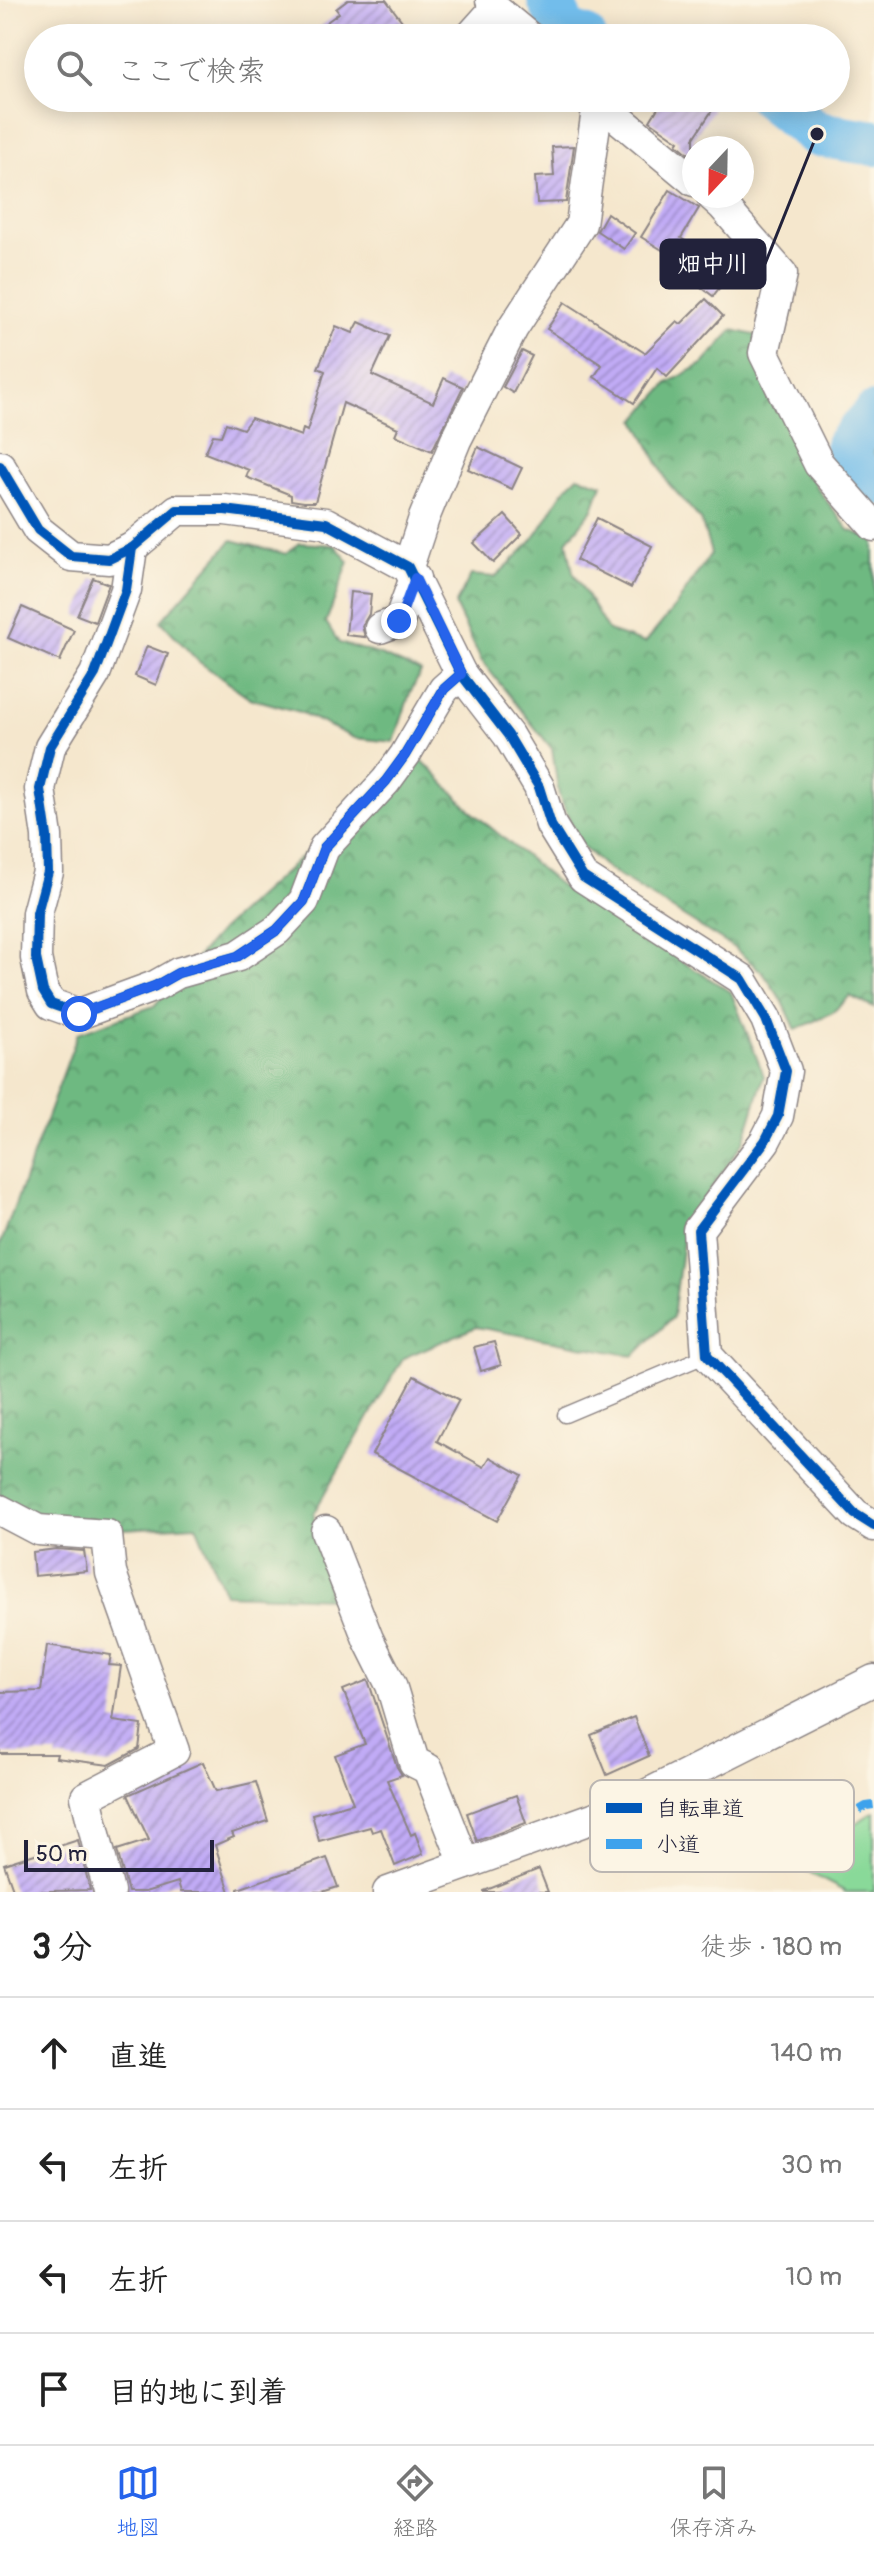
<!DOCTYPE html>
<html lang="ja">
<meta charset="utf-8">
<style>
:root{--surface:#fff;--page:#f6f6f6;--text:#222;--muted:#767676;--line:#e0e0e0;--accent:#2563eb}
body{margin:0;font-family:Pangolin,"Klee One",sans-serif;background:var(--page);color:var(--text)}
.compass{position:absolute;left:682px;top:136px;width:72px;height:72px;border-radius:50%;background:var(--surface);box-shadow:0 4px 20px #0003;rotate:202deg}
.scale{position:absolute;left:24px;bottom:20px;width:190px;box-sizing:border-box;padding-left:8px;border:4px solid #22223b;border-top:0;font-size:22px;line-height:28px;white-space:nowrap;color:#22223b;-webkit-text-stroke:6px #fcf5e5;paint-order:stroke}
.stop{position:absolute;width:24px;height:24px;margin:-18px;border:6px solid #2563eb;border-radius:50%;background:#fff}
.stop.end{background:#2563eb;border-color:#fff;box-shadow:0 2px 8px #0008}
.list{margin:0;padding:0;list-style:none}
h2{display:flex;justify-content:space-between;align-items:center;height:104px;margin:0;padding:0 32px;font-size:34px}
h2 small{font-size:26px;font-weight:400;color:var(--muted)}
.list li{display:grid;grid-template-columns:52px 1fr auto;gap:24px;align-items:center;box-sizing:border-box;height:112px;padding:0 32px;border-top:2px solid var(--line)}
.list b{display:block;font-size:30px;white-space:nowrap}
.list em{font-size:26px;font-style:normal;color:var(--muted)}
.icon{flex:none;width:44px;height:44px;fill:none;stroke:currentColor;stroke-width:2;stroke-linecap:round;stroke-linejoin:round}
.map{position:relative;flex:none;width:874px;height:1892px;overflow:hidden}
.search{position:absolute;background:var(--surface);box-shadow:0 4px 20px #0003;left:24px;right:24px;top:24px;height:88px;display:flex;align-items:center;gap:20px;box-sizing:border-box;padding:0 28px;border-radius:44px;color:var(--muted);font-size:30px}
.sheet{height:552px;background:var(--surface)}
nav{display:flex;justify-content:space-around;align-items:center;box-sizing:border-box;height:112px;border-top:2px solid var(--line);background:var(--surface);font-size:22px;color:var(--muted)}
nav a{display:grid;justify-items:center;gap:4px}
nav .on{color:var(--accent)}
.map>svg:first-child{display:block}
</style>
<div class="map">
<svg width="874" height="1892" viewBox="0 0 874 1892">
<defs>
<pattern id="forest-crowns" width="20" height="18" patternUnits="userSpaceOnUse" patternTransform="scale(2)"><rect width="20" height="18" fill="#6eb981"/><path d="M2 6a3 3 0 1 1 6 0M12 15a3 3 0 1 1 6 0" fill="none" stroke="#5a966b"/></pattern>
<pattern id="building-hatch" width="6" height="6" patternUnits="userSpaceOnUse" patternTransform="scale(2)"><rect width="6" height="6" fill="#c1abf6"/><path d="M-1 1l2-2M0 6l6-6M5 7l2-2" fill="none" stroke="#9c8bc8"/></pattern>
</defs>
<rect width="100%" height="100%" fill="#fcf5e5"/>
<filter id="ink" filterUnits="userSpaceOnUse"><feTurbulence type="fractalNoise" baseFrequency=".0125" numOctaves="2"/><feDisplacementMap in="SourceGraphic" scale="16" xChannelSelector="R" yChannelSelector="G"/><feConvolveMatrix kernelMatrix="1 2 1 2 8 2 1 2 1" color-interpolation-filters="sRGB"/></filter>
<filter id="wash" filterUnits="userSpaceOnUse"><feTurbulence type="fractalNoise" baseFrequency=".006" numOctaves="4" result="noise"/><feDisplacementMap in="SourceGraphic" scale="32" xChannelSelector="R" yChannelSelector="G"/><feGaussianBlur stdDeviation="1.8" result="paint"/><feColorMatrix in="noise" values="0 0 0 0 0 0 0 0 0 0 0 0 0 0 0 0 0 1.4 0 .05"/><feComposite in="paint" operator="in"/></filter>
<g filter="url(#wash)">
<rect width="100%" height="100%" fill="#f5e7cd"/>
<g fill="#89d999" stroke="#567e6a" stroke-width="2">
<polygon points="874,429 874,476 861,468 859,446"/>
<polygon points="874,1812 874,1892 846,1892 800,1868 801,1856"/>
</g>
<g fill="url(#forest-crowns)" stroke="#486e5e" stroke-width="2">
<path d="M733,330L759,336L816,487L849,530L874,540V1008L850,996L833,1012L796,1030L783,1002L763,973L734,948L606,868L580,844L559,796L552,749L481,660L455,605L471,575L495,577C509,564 525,550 536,535C552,513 557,494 578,476L602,484L593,509L567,541L573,572L608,631L645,643L675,607L711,553L701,520L668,483L636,420L668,383L703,364Z"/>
<polygon points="232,540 286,554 299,543 335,545 349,562 326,622 339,643 378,654 421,672 410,693 394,742 354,738 300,712 250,698 198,661 161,621"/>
<polygon points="415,753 471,811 561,886 731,992 764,1076 744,1141 685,1226 673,1317 634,1356 476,1327 403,1358 313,1514 330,1598 225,1594 196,1525 124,1529 26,1515 0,1501 0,1246 78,1033 154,1006 221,930"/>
</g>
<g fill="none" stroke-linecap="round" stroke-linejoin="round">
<g stroke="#72bdeb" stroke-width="46">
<polyline points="550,0 565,32 584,38"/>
<polyline points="771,98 817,134 874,143"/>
<polyline points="874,415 848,445 854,471 874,483"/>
</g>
</g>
<g id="blocks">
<g fill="url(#building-hatch)">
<polygon points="348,0 386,0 405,25 387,38 305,38 339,13 336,9"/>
<polygon points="664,98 694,98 713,109 694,138 694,158 677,144 679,141 650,121"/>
<polygon points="574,146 566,202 537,203 535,177 554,176 552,147"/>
<polygon points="670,190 699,208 681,238 730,274 713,296 689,278 695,270 641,237"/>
<polygon points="607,213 635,233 624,249 597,231"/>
<polygon points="706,299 723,316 667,377 657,368 634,403 594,377 602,365 547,329 565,302 645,353 677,321 681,324"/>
<polygon points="359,322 390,336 372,375 433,403 444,378 463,387 432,451 395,435 398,428 343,403 315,502 304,502 291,500 291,495 246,477 249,470 205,453 213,435 221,436 226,423 243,429 251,418 301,436 303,429 307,431 325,371 318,368 336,326 353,333"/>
<polygon points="522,351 532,356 513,393 503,387"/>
<polygon points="478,447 522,468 512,489 468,469"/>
<polygon points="505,515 522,534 493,563 474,543"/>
<polygon points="597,518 652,546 631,588 576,560"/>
<polygon points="93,578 109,584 95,622 77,615"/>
<polygon points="350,592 371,594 369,614 362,626 365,637 346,635"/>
<polygon points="22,607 74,630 60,661 8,638"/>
<polygon points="147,646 168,654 156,685 135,676"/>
<polygon points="494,1342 501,1365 481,1371 474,1347"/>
<polygon points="414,1376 459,1400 437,1441 484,1467 490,1457 522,1475 497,1521 372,1454"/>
<polygon points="56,1549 84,1551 87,1571 34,1576 32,1552"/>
<polygon points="47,1645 111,1655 109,1665 121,1666 113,1721 142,1725 139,1749 109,1765 56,1758 57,1754 0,1754 0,1692 41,1691"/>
<polygon points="368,1680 397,1767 402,1775 387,1780 411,1835 415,1833 423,1854 395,1866 381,1829 372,1832 370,1827 319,1841 312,1814 353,1803 335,1755 365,1744 343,1690"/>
<polygon points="634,1717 649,1756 607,1775 591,1735"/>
<polygon points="203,1762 216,1791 256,1782 268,1821 232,1833 234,1837 215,1845 230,1892 181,1892 178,1882 145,1892 128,1892 117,1850 149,1840 128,1795"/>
<polygon points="516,1795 526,1823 477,1841 467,1813"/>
<polygon points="78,1840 90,1890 14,1892 4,1864"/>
<polygon points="327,1858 338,1887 322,1892 238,1892 238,1889"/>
<polygon points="539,1869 548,1892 484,1892 484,1891"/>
</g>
</g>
</g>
<g filter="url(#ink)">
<use href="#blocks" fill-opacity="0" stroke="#8c8484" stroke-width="2"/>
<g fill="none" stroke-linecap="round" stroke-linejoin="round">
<defs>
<polyline id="lane" points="565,1415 707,1355"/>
<g id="street">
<polyline points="491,0 495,9 530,38"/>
<polyline points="469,38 495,9"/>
<polyline points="594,98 694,181"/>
<polyline points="712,196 722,205 782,274 764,353 819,464 874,526"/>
<polyline points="0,466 38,530 71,556 109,559 132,548 177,510 225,510 326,523 408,567 461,674 508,735 539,787 551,825 583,877 742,979 766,1019 786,1071 778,1116 765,1141 698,1230 707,1355 855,1514 874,1526"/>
<polyline points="132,548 126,590 95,674 50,747 40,789 47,836 48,872 37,913 36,958 43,991 51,1004 79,1014 155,986 178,973 238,956 277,930 304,901 324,848 386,781 405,755 444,689 461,674"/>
<polyline points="408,567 424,518 456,440 513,328 581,224 598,103"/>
<polyline points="380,628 399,621 415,578"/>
<polyline points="0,1510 38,1530 107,1535 111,1573 174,1751 86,1797 109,1892"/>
<polyline points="326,1531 368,1639 391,1685 414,1762 428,1769 465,1864"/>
<polyline points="388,1892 618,1809 874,1680"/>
</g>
</defs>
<use href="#lane" stroke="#8c8484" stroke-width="17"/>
<use href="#street" stroke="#8c8484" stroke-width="33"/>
<use href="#lane" stroke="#fff" stroke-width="14"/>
<use href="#street" stroke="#fff" stroke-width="30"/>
<polyline stroke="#3ea2ec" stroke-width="8" stroke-dasharray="16 8" stroke-linecap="butt" points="618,1809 646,1812 764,1857 784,1859 811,1838 866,1806 874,1805"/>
<defs>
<g id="cycleway">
<polyline points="0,466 38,530 71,556 109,559 132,548 177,510 225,510 326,523 408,567 461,674 508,735 539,787 551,825 583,877 742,979 766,1019 786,1071 778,1116 765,1141 698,1230 707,1355 855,1514 874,1526"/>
<polyline points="132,548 126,590 95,674 50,747 40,789 47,836 48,872 37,913 36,958 43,991 51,1004 79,1014 155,986 178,973 238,956 277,930 304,901 324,848 386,781 405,755 444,689 461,674"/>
</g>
</defs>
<use href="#cycleway" stroke="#fcf5e5" stroke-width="15"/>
<use href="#cycleway" stroke="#0057b8" stroke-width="10"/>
</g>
</g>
<g fill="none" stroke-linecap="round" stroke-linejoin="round" filter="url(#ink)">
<polyline stroke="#2563eb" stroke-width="10" points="79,1014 155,986 178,973 238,956 277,930 304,901 324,848 386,781 405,755 444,689 461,674 415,578 399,621"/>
</g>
<rect x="590" y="1780" width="264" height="92" rx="12" fill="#fcf5e5" stroke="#bbb6b2" stroke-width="2"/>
<rect x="606" y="1803" width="36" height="10" fill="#0057b8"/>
<rect x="606" y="1839" width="36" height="10" fill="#3ea2ec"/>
<g font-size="22" fill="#22223b">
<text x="656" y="1816">自転車道</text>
<text x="656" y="1852">小道</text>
</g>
<path fill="none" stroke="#22223b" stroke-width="3" d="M817 134L765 264"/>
<circle fill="#22223b" stroke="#fcf5e5" stroke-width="3" cx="817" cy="134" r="8"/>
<rect fill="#22223b" stroke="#22223b" stroke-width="3" x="661" y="240" width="104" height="48" rx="8"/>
<g font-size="24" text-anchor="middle" font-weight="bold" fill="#fff">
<text x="713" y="272">畑中川</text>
</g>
</svg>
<svg class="compass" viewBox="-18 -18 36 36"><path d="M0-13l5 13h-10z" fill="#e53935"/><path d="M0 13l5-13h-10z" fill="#767676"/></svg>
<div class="scale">50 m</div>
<div class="stop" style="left:79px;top:1014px"></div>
<div class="stop end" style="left:399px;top:621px"></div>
<div class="search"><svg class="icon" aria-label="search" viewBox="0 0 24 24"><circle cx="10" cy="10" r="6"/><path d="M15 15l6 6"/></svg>ここで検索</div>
</div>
<section class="sheet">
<h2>3 分<small>徒歩 · 180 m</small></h2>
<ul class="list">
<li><svg class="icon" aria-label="ahead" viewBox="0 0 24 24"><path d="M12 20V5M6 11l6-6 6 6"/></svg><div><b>直進</b></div><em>140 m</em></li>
<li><svg class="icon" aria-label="left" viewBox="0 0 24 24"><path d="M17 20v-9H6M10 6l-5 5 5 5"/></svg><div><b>左折</b></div><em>30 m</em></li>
<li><svg class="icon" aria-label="left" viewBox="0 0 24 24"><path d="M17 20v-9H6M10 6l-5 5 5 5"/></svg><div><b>左折</b></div><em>10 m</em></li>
<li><svg class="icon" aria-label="arrive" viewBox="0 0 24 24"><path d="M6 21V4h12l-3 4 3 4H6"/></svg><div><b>目的地に到着</b></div></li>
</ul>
</section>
<nav>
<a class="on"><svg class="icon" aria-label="map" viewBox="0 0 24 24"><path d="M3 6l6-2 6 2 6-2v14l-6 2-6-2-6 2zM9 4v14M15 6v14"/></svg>地図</a>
<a><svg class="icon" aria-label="directions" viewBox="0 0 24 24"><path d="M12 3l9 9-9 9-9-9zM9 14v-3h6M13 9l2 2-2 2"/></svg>経路</a>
<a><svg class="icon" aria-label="saved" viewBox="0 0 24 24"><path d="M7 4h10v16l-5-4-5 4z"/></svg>保存済み</a>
</nav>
